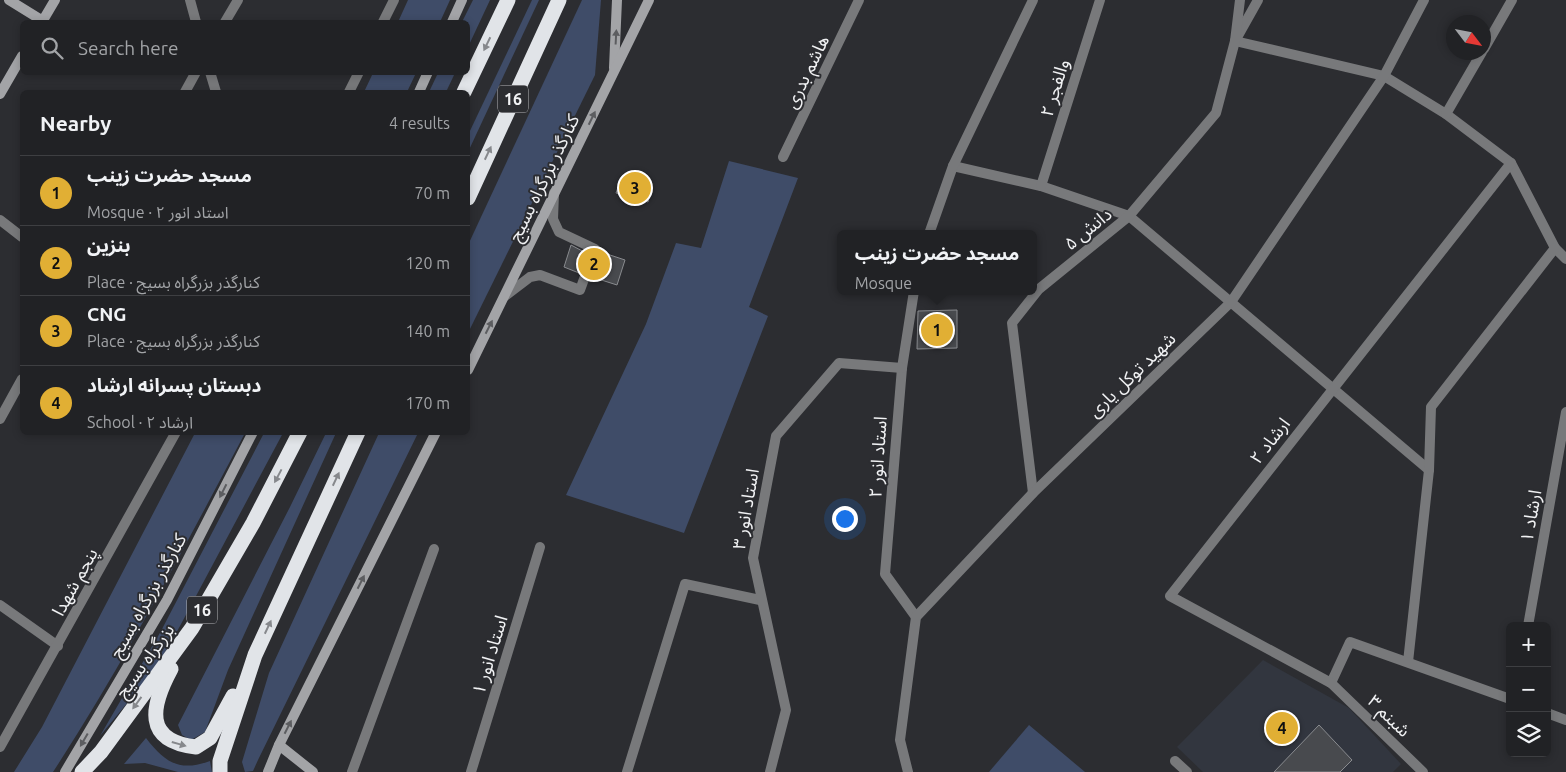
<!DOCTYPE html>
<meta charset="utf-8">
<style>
:root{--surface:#212225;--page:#2d2f32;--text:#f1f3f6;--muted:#a2a4a7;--line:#3e3f42;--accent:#e1af34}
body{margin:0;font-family:Ubuntu,"Noto Sans Arabic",sans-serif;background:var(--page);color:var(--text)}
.controls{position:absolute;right:15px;bottom:15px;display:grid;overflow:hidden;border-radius:8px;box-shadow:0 2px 8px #0003}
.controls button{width:45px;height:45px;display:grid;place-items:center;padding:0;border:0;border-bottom:1px solid var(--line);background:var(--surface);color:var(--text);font:25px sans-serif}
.compass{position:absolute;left:1446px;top:15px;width:45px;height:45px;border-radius:50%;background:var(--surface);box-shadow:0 2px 8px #0003;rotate:122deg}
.you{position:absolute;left:844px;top:518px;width:18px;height:18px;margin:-12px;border:4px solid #fff;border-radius:50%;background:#1a73e8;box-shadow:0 0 0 8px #1a73e833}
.badge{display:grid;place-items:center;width:32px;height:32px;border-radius:50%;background:var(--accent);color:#111;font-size:16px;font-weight:700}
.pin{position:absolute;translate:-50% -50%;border:2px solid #fff;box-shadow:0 1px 5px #0006}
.popup{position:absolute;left:837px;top:230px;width:200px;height:65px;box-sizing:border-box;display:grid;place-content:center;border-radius:8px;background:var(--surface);filter:drop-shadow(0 1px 4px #0005);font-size:16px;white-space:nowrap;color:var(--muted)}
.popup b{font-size:19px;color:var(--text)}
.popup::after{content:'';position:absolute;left:50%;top:100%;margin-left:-10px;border:10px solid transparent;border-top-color:var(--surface)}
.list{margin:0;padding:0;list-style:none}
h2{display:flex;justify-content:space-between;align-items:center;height:65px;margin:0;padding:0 20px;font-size:21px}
h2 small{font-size:16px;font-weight:400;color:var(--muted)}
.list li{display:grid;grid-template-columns:32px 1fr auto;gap:15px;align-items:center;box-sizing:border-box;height:70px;padding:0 20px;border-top:1px solid var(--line)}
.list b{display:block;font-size:19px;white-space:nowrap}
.list p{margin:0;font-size:16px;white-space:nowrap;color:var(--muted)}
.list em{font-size:16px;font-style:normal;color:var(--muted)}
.icon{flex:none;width:28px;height:28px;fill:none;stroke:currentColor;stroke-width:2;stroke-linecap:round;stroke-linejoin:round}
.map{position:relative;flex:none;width:1566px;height:772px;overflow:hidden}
.search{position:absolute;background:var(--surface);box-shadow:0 2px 8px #0003;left:20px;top:20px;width:450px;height:55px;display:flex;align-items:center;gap:12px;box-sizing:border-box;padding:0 18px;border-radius:8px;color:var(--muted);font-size:19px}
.panel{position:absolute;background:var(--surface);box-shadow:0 2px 8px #0003;left:20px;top:90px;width:450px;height:345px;border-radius:8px}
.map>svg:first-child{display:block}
</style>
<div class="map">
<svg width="1566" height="772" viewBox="0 0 1566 772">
<rect width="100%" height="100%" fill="#2c2d31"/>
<polygon fill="#32363f" points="1263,660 1349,708 1401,764 1393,772 1203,772 1177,747"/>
<g fill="#3f4c68">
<polygon points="408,0 450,0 440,22 398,22"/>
<polygon points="473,0 490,0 468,47 468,22 462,22"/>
<polygon points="532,0 539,0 468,152 468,135"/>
<polygon points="582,0 601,0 595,75 468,333 468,245"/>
<polygon points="373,73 373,72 416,73 407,92 364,92"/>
<polygon points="438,73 455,73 446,92 429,92"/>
<polygon points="729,161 798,178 749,307 768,316 684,533 566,495 646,324 676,243 701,248"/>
<path d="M195,433H245C184,548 124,663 53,772H14L42,727Z"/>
<polygon points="264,433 283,433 180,626 156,668 100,736 161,631"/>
<polygon points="326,433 336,433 228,670 205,732 191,740 182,735 178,725 290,507"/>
<polygon points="379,433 418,433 258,760 253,771 245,772 242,762 269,673"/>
<polygon points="1029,725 1085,772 989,772"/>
<path d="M146,738C165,763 180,772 210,761L212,772H178L145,763L124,764Z"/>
</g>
<g fill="#484a4e" stroke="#898b8f">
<polygon points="622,176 652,186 648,202 616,193"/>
<polygon points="571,245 586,253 579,273 564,267"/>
<polygon points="601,252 625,260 617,285 592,277"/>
<polygon points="957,310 957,348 917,349 918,311"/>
<polygon points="1319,725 1352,760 1340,772 1274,772"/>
</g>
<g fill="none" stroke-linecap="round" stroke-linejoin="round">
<polyline stroke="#78797b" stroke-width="10" points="505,296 530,277 540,275 580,290 595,249 559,232 553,219 554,193"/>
<g stroke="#78797b" stroke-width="10">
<polyline points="190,0 196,22"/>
<polyline points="1258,0 1235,41 1384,76 1446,114 1511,163 1555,248 1566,259"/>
<polyline points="225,22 238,0"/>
<polyline points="383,22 394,0"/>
<polyline points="1484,49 1512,0"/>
<polyline points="210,72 216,92"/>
<polyline points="185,92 196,72"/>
<polyline points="349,92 359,72"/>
<polyline points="1446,114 1482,52"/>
<polyline points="783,157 859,0"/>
<polyline points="953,166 1041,186 1129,216 1429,470"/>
<polyline points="1041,186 1100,0"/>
<polyline points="0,220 22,237"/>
<polyline points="929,234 953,166 1033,0"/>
<polyline points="914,291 902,368 885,574 916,617"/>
<polyline points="0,419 22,379"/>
<polyline points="1033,493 1012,323 1039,289 1129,216 1216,113 1235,41 1240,0"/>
<polyline points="0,605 58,646"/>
<polyline points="1528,626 1566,412"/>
<polyline points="1408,662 1429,470 1431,407 1555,248"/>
<polyline points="1331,683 1350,642 1510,699"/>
<polyline points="1547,713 1566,720"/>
<polyline points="0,747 176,432"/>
<polyline points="1175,761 1187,772"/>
<polyline points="352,772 434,549"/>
<polyline points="471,772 540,547"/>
<polyline points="627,772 685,584 760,600"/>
<polyline points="770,772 786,710 753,558 776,436 839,363 902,368"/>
<polyline points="908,772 900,740 916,617 1033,493 1231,302 1384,76 1424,0"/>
<polyline points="1423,772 1331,683 1170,596 1511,163"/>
</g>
<g stroke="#a3a4a7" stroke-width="10">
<polyline points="9,0 43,21"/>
<polyline points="42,22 55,0"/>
<polyline points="452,22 462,0"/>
<polyline points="614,68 617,0"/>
<polyline points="419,92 428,72"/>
<polyline points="0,94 22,56"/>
<polyline points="468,370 649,0"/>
<polyline points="279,745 313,772"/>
<polyline points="65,772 167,600 253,432"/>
<polyline points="268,772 279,745 436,432"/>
</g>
<g stroke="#e1e4e8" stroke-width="15">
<polyline points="464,92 508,0"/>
<polyline points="468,198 559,0"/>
<path d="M171,669C151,706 143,741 196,747L210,738L233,696"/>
<polyline points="82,772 101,752 192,628 253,523 300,432"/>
<polyline points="220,772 220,761 255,655 358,432"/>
</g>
</g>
<defs><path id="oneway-solid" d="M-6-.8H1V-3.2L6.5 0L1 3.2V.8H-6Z" transform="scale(1.25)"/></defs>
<g fill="#5c5d60">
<use href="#oneway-solid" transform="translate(616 37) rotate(-87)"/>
<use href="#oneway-solid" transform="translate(592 118) rotate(-64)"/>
<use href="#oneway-solid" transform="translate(489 327) rotate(-63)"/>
<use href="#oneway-solid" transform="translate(223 491) rotate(117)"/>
<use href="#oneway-solid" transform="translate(361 582) rotate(-63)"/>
<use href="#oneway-solid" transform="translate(288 727) rotate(-63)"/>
<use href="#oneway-solid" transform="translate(84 740) rotate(120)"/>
</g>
<g fill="#86888c">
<use href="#oneway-solid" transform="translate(487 44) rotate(116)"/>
<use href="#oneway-solid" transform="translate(488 153) rotate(-65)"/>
<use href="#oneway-solid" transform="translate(278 476) rotate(118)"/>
<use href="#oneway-solid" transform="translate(336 479) rotate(-65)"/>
<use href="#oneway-solid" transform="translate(268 627) rotate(-65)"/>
<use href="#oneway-solid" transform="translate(137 703) rotate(126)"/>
<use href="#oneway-solid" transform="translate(179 744) rotate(16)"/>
</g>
<g text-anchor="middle" stroke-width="4" stroke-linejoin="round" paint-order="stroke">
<g fill="#2c2d31" stroke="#b6b7ba" stroke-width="1">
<rect x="498" y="85.5" width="30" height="27" rx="4"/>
<rect x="187" y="596.5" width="30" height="27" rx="4"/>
</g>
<g font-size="16" font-weight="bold" fill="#f1f2f4">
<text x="513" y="105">16</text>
<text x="202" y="616">16</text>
</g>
<g font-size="18" fill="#f1f2f4" stroke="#2c2d31">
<text transform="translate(807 72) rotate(-64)" y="6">هاشم بدری</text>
<text transform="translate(1055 88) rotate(-73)" y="6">والفجر ۲</text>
<text transform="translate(544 178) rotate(-64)" y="6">کنارگذر بزرگراه بسیج</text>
<text transform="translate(1088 229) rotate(-39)" y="6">دانش ۵</text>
<text transform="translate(1132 375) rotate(-44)" y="6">شهید توکل یاری</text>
<text transform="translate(1270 441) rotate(-52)" y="6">ارشاد ۲</text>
<text transform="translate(878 457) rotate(-86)" y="6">استاد انور ۲</text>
<text transform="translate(746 509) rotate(-80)" y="6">استاد انور ۳</text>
<text transform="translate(1531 516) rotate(-80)" y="6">ارشاد ۱</text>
<text transform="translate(75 582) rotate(-61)" y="6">پنجم شهدا</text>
<text transform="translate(148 596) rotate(-61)" y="6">کنارگذر بزرگراه بسیج</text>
<text transform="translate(490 655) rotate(-73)" y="6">استاد انور ۱</text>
<text transform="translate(145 661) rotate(-54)" y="6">بزرگراه بسیج</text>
<text transform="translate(1389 716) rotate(44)" y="6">شبنم ۳</text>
</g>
</g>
</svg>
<div class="controls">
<button>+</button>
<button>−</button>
<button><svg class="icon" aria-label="layers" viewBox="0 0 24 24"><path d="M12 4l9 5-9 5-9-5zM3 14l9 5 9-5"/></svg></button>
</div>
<svg class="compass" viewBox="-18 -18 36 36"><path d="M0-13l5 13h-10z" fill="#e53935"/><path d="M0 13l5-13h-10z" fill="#a2a4a7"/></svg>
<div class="you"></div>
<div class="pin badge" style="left:937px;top:330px">1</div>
<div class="popup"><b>مسجد حضرت زینب</b>Mosque</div>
<div class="pin badge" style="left:594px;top:264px">2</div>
<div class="pin badge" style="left:635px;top:188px">3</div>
<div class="pin badge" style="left:1282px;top:728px">4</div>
<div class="search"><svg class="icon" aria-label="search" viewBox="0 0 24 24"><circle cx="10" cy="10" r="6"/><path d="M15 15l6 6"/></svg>Search here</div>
<section class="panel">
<h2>Nearby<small>4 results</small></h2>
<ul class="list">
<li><span class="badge">1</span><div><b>مسجد حضرت زینب</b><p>Mosque · استاد انور ۲</p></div><em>70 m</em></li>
<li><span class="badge">2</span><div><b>بنزین</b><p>Place · کنارگذر بزرگراه بسیج</p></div><em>120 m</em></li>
<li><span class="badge">3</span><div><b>CNG</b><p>Place · کنارگذر بزرگراه بسیج</p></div><em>140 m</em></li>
<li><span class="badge">4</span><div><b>دبستان پسرانه ارشاد</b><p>School · ارشاد ۲</p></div><em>170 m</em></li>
</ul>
</section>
</div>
